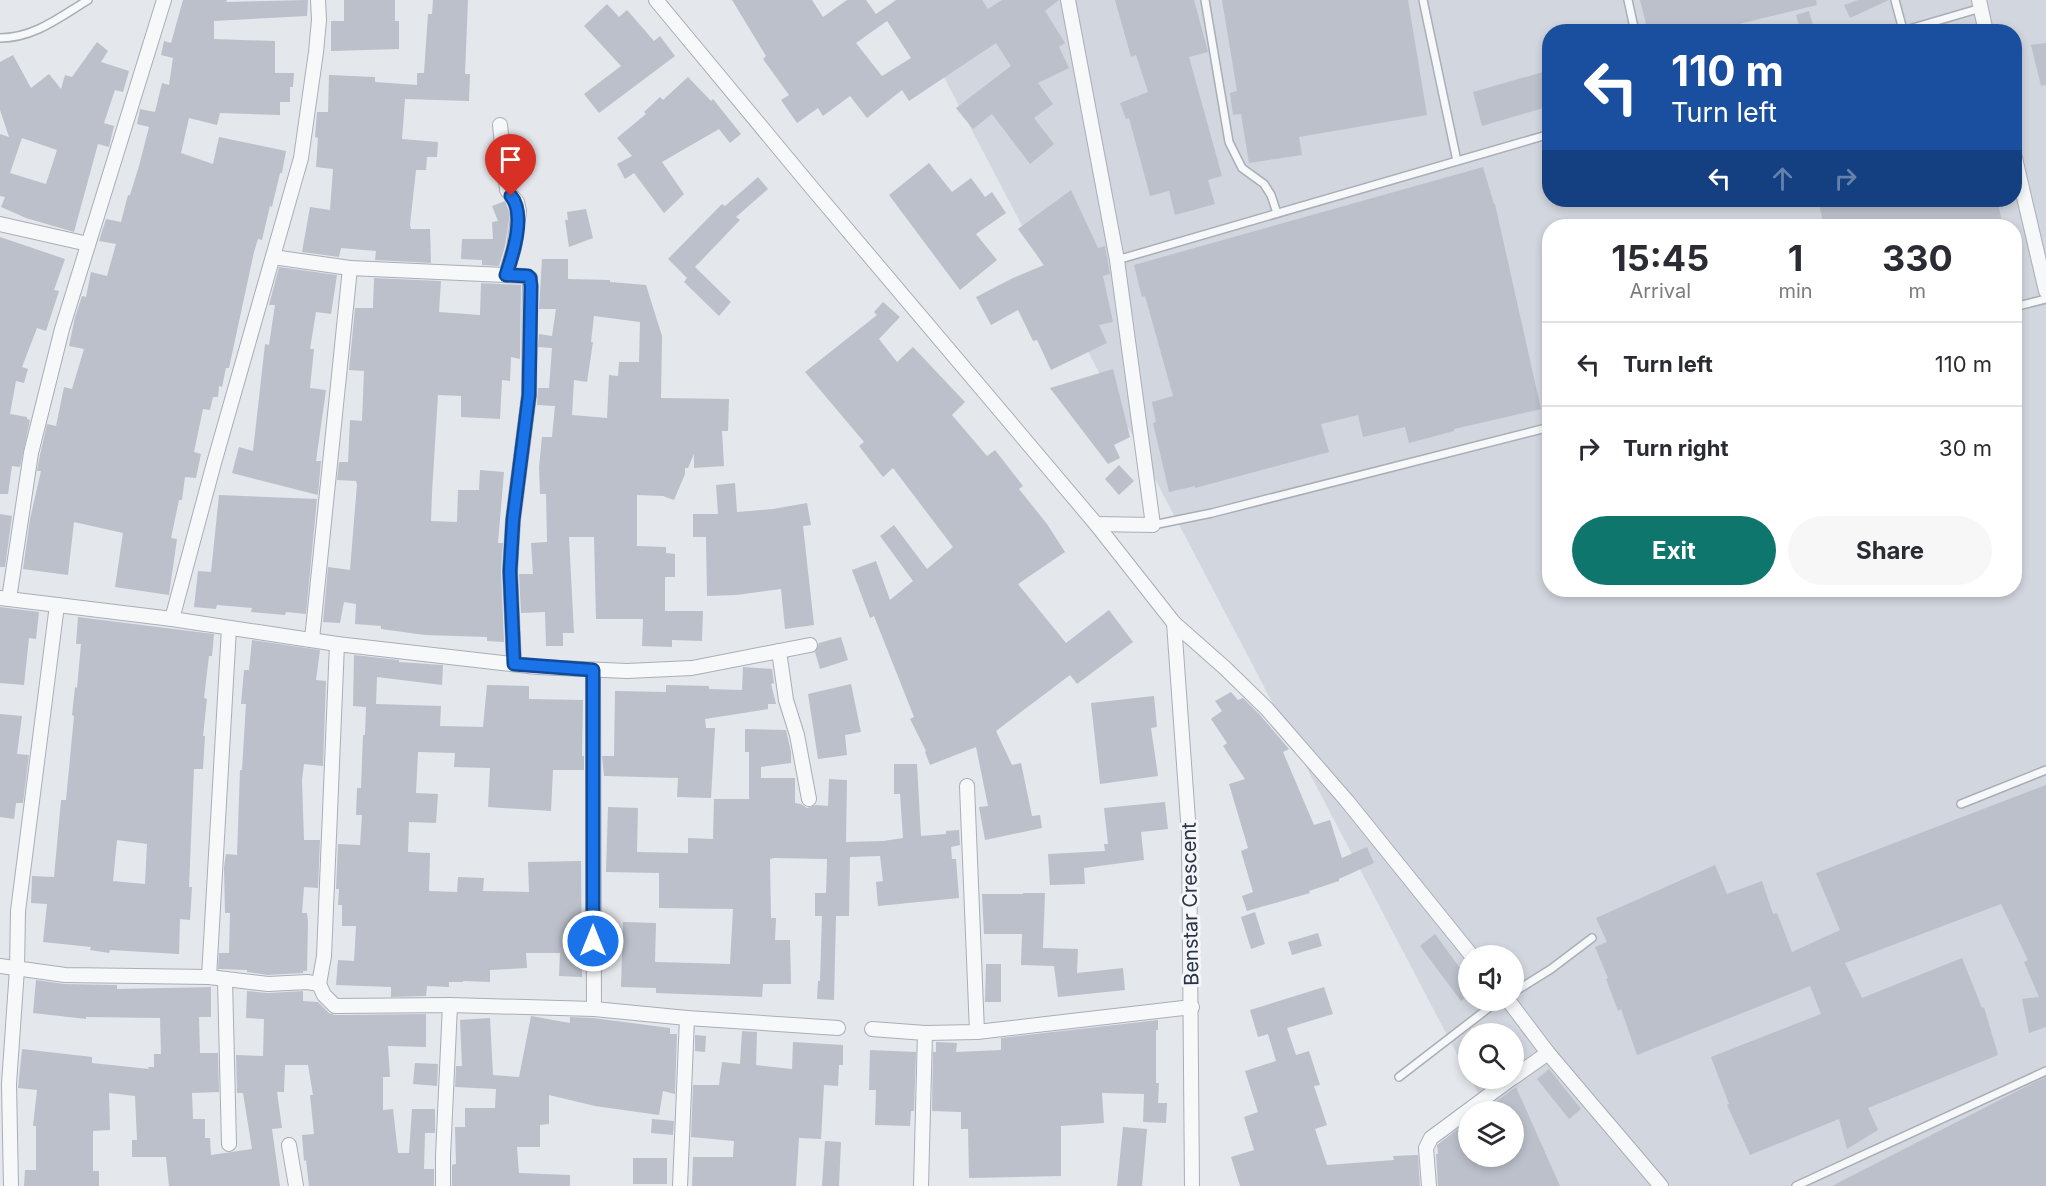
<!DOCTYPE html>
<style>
:root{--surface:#fff;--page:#f7f7f7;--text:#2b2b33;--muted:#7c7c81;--line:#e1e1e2;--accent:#0f766e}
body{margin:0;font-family:Inter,sans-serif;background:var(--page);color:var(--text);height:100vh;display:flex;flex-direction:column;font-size:22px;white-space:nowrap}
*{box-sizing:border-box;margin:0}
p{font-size:20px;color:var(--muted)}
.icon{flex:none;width:33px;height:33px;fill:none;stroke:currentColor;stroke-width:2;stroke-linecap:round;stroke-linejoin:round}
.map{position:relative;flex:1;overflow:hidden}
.drawer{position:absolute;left:1542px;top:219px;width:480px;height:378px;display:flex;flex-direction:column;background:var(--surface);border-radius:24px;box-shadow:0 3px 9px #0003}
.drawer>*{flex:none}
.top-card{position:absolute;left:1542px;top:24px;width:480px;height:183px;border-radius:24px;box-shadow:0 3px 9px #0003;background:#1a4fa0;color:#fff;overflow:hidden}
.controls{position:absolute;left:1458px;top:945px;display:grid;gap:12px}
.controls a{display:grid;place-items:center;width:66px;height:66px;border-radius:50%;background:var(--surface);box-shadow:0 3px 9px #0003;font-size:30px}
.pin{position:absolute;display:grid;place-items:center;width:51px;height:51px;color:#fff;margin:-62px -26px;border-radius:50% 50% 50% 0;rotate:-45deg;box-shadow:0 0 6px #0007}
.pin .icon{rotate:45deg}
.me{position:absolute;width:66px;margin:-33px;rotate:0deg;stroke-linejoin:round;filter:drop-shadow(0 0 4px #0008)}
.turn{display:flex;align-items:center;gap:21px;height:126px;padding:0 30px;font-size:27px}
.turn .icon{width:78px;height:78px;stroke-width:2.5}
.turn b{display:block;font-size:42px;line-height:51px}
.lanes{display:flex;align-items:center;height:57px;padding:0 30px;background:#0003;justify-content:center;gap:30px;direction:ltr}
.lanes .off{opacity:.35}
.eta{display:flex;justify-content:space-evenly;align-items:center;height:102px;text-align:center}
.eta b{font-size:36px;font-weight:700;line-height:42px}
.button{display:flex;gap:12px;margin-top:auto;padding:12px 30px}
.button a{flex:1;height:69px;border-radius:36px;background:var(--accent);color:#fff;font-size:24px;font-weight:700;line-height:69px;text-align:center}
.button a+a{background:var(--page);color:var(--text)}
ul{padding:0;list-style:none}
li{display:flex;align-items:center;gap:18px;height:84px;padding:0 30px;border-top:2px solid var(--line)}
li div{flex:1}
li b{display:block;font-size:22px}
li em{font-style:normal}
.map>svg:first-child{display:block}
.built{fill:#d2d6de;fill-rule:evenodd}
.building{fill:#bbc0ca;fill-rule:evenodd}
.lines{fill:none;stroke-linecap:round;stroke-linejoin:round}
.service-casing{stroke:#a9aeb7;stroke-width:10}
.minor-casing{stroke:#a9aeb7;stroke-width:16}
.service{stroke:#f7f8fa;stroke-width:7}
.minor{stroke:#f7f8fa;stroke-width:14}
.route-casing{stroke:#114b97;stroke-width:15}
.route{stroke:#1a73e8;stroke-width:10}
.labels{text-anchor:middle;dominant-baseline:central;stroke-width:6;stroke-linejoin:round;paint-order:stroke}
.street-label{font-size:20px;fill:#2b3445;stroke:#f4f6f9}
</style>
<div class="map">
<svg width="2046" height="1186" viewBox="0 0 2046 1186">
<rect width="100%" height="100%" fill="#e4e7ec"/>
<path class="built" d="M929,0H2046V1186H1527L1514,1156V1112L1488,1111L1471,1079L1514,1078V1034H1468V1075L934,58ZM1550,32H2014V200H1550ZM1550,226H2014V590H1550ZM1468,956H1514V1000H1468Z"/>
<g class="building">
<polygon points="183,0 227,0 226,2 308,0 307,16 214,21 214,39 275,41 275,73 294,73 293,87 290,87 290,102 280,102 280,115 220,113 217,125 189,118 181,153 213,164 219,137 286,151 282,173 280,173 272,207 270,206 262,240 258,239 254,252 229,368 226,368 222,387 219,386 218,397 213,397 210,410 203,409 194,452 201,454 196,478 185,477 182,500 179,500 171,538 177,539 169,595 115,587 123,533 74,522 68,575 23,569 30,519 41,471 37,471 40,455 47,424 56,426 64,387 72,389 84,349 69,346 75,317 82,296 86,297 91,272 107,276 116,244 99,241 106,219 121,222 128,195 130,195 139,166 149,127 137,124 140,109 155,112 162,83 169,85 173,58 161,55 164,41 171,43"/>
<polygon points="344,0 395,0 395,21 399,21 399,49 331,51 331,21 344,21"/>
<polygon points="433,0 468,0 465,74 470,74 469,101 405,99 402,139 438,142 437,157 427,157 426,170 416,170 410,225 411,229 430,229 431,263 375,260 376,251 341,248 339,257 302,252 310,207 330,210 333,169 316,167 318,138 315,137 317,112 328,112 329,75 375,77 375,82 417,85 417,73 424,73 428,14 432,14"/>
<path d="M732,0H812L823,17L847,0H866L876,14L896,0H982L988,9L1002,0H1059L1045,11L1065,43L1059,47L1069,68L1038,83L1053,104L1034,118L1054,144L1030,164L992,114L973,129L956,108L1011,66L996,43L909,101L902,90L867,118L850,96L823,116L818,108L797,123L781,100L789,95L763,59L766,56ZM887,21L911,58L882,76L856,43Z"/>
<polygon points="1115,0 1194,0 1208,52 1189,57 1222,176 1208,180 1215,204 1175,215 1169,191 1150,196 1129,118 1126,119 1120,103 1148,92 1136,55 1131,57"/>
<polygon points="1222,0 1408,0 1427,115 1299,137 1302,155 1249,163 1241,114 1233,115 1230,93 1237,91"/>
<polygon points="1640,0 1816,0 1817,5 1706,32 1648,32"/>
<polygon points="1858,0 1889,0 1850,18 1844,5"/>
<polygon points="607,4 619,17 627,10 654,41 660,36 675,56 599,113 584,94 621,66 584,26"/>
<polygon points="1809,11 1814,29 1801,32 1796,15"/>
<path d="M97,42L108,51L101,62L129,71L123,92L115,90L104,123L114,126L109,147L98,144L74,232L26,218L1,207L5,197L0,196V134L9,137L0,110V62L13,55L31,88L49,74L61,89L65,75L72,77ZM22,138L57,150L46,184L10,173Z"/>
<polygon points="2046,43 2046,85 2041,86 2031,45"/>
<polygon points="1550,70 1550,106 1482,126 1473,92"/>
<polygon points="688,77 711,101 713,99 741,134 730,143 719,129 662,162 684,194 664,213 634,173 625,179 617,164 632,156 617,138 646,114 644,112 660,97 663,100"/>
<polygon points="929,163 952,192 971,178 985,197 992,192 1006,213 976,234 997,260 960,290 889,195"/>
<polygon points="1483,167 1494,204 1495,204 1541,409 1454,429 1454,431 1409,443 1405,427 1363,437 1358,415 1321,424 1329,452 1195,488 1195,486 1169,492 1153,423 1156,422 1152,402 1173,396 1145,296 1142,297 1134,265"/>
<polygon points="758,177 768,189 736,217 740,220 695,267 731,302 719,316 684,282 687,278 668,259 722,204 725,206"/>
<polygon points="1071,190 1098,248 1105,246 1110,274 1103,276 1113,322 1099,325 1107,343 1051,370 1037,340 1033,341 1018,310 991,325 976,297 1013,278 1044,265 1018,229"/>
<polygon points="1818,200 1997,200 2003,226 1824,226"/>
<polygon points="505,201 510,214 505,246 499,266 482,265 482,260 461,259 462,239 493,239 492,222 498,221 492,206"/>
<polygon points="586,209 593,238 569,247 565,220 568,220 567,212"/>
<polygon points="0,237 65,259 54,290 59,291 46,331 37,328 22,367 28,369 24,383 16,381 10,414 27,417 27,419 30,420 20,467 12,466 8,494 0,494"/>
<path d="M542,259H568V279L610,280V282L646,285L662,336L661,398L729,399L728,431H722L724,466L694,468V454L688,468H685V474L674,500L663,496L637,495V546L666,547V553L675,554V577H665V611H703L702,641L672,640V647L642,646L643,619H596L594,537H569L574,633H563V646H546L545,612L521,613L519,574H533L531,543L547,542L546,494H540L539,467L542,437H552L555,406L537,405L538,388H549L552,348L538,347L539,334L552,336L556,309H539ZM594,316L640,322L639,362H619L618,376L609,375L607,418L572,415L574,380L587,382L593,342H591Z"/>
<polygon points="279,267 337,275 331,314 316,312 310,349 314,349 310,388 326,390 316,461 321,461 318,495 232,473 239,447 253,451 265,344 269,345 275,305 269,305"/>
<polygon points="374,278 441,281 439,312 480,315 481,283 521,285 520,359 511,357 510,381 502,380 500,419 461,417 461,396 438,395 432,492 431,521 457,522 458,490 479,490 480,470 504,472 498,543 503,543 501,571 504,642 487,641 487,637 425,635 381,629 381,626 355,624 356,604 344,602 340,623 323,622 328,567 350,570 357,484 356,481 337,480 339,462 348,462 350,420 362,421 364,371 349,370 355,308 373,308"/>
<polygon points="883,302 900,317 879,339 897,362 913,347 965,402 952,415 987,456 995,450 1023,486 1019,489 1047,524 1065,552 1018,584 1066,643 1109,610 1133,642 1077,684 1070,675 996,731 1012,765 1021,763 1032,816 1040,815 1042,828 985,840 979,807 988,806 976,747 930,765 925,752 926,751 910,719 914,717 874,616 870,618 852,570 876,561 890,600 913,581 880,536 894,525 927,569 953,547 893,468 883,477 859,446 864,442 805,372 877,315 874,312"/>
<polygon points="1113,369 1130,437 1114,445 1120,458 1108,464 1050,388"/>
<polygon points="1119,465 1134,481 1119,495 1105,479"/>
<polygon points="735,483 737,512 773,509 807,503 811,525 803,526 814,625 785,629 781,589 736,595 707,596 706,537 693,537 693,514 718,514 716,485"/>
<polygon points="219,495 317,499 306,614 286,612 285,615 251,612 252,608 217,605 216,609 194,607 198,571 211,572"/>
<polygon points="0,514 12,516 5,567 0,567"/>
<polygon points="0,607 39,612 36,639 29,638 24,685 0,683"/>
<path d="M78,617L214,634L212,656H209L204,698L207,699L203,736H205L203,769H194L189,887H192L190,920L180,919L179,954L110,950L109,953L90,950L91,947L43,942L47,904L31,903L32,876L54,877L61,800H66L74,716L72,715L75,687L77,688L81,644H76ZM117,840L147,844L145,884L113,881Z"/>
<polygon points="841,637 848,660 820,669 815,652 819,643"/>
<polygon points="252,640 320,650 316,680 326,681 323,766 304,764 302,780 304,840 320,840 318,888 304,887 302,913 307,913 308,922 307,971 303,971 303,973 268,975 247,972 247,970 218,969 219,953 229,953 230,913 225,913 224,867 226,854 237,855 240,770 242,770 246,704 241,704 244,670 249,670"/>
<polygon points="354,655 399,660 399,662 443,665 442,685 377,677 376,704 441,706 440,726 483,727 487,685 529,686 529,699 583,700 582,756 584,756 584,770 553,770 551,811 488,807 490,768 454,767 455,753 418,752 416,793 438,794 436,823 409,822 408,852 430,853 429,891 457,892 458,877 484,878 483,891 529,892 528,862 581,861 582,977 559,976 560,953 526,953 527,968 490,970 490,982 463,981 463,982 449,982 449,987 427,986 426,996 391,997 391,987 336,985 338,960 354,961 356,926 342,926 342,905 338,905 339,889 336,889 338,844 360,845 362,815 356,815 357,788 361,788 363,735 365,735 366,707 353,706"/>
<polygon points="743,667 772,669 774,683 771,684 776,704 768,704 768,709 705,719 706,728 715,728 711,798 677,797 678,778 604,776 602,756 614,756 615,691 666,692 666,685 709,686 709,689 742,690"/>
<polygon points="851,684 861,732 845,735 847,755 818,759 808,694"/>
<polygon points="1231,692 1238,700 1243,698 1260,715 1289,749 1283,752 1314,825 1330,820 1342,858 1367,847 1374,863 1339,879 1339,881 1309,891 1310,893 1247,911 1242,896 1253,892 1241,851 1248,848 1229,784 1245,779 1223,746 1227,743 1211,719 1222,711 1215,701"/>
<polygon points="1154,696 1157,727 1151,728 1158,776 1100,784 1091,703"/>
<polygon points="0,714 22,716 17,754 29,755 23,803 16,803 14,819 0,817"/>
<polygon points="745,729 786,730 791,752 791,763 761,767 761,778 795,778 795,803 801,804 807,808 816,805 828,806 829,779 847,780 846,842 883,841 903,838 900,794 894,794 894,764 917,764 921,836 946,834 946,831 959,830 960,845 951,847 952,859 956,859 959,898 878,906 876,882 883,881 880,856 850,857 849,916 836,916 834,1000 817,999 818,981 820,981 822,916 815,916 815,893 826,893 827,859 774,858 770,859 771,918 776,918 775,940 790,940 791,984 763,984 762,997 656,993 656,988 621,987 623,922 656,923 655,962 730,964 733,909 659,908 659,873 606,872 608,807 638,808 637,852 688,853 688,838 713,839 714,799 749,799 749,752 745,752"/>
<polygon points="2046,785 2046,1027 2029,1033 2022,999 2039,997 2024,962 2028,960 2001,904 1845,963 1862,998 1962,958 1982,1008 1984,1007 1998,1055 1868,1108 1878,1130 1847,1149 1839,1119 1750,1155 1727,1105 1729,1104 1711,1057 1821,1014 1810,986 1637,1055 1621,1009 1618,1011 1606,979 1608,978 1595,947 1607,942 1596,918 1715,865 1727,894 1762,881 1773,914 1777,913 1792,952 1840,930 1816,873"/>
<polygon points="1165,802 1168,829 1141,832 1144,860 1084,868 1085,884 1050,885 1048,854 1105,851 1104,844 1108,844 1104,808"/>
<polygon points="1023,893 1045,893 1043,948 1078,949 1077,973 1123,968 1125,990 1058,997 1054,966 1021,965 1022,934 984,934 982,894 1023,894"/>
<polygon points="1255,912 1265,944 1251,949 1241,917"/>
<polygon points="1318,933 1322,946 1292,955 1288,942"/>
<polygon points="1435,934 1468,979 1468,995 1461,1001 1420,946"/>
<polygon points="986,964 1001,964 1001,1002 985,1002"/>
<polygon points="36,980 65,984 117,985 117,989 211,987 211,1017 199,1017 200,1053 218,1053 219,1092 192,1093 193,1119 205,1119 205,1138 210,1138 211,1155 252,1149 243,1093 237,1093 236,1055 263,1056 264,1019 246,1018 247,991 268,993 303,991 303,1001 318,1002 329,1013 335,1015 426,1014 426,1047 388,1046 390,1077 383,1077 383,1110 393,1109 398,1153 409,1153 412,1109 435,1109 435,1133 425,1133 424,1169 434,1169 434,1186 309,1186 306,1160 304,1161 302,1135 314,1134 310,1095 313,1095 308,1065 285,1065 284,1092 277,1092 282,1128 272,1129 280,1186 169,1186 166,1157 132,1157 132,1140 137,1140 135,1096 109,1093 110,1130 93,1131 93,1171 99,1171 99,1186 24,1186 25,1170 36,1170 36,1126 33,1126 37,1090 18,1088 22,1049 92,1057 92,1063 149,1069 148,1067 154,1067 154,1054 161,1054 160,1018 86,1017 86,1019 33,1013"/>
<polygon points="1324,987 1333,1014 1287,1028 1296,1055 1309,1051 1320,1085 1314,1086 1327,1125 1315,1129 1327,1165 1394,1160 1393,1156 1418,1155 1420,1186 1240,1186 1231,1157 1254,1150 1244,1117 1258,1112 1245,1071 1276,1061 1268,1034 1258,1037 1250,1010"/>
<polygon points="531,1016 570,1023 570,1017 593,1018 670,1028 670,1034 677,1034 675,1094 663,1091 659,1115 595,1106 549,1095 549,1124 540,1125 540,1147 517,1147 519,1173 570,1175 570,1186 452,1186 452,1165 456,1164 455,1127 465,1127 465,1108 495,1108 496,1089 455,1087 456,1066 462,1066 460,1020 490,1018 493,1075 519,1077"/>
<polygon points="1158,1020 1158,1030 1156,1030 1156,1083 1159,1083 1158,1103 1167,1103 1166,1123 1143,1122 1144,1094 1102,1093 1104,1123 1061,1126 1061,1176 969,1178 968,1129 961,1129 961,1112 932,1111 933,1052 936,1052 936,1042 957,1043 956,1052 1001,1050 1001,1038"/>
<polygon points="742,1031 757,1032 756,1065 792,1069 793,1042 843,1045 843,1065 839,1065 838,1086 824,1085 821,1139 799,1138 796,1186 692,1186 693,1157 733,1157 734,1141 691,1137 693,1085 719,1085 722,1062 740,1064"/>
<polygon points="695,1035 706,1036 705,1052 695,1051"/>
<polygon points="870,1050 916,1052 914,1111 911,1111 910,1126 875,1125 876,1090 869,1090"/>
<polygon points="415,1063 438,1064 437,1086 413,1084"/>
<polygon points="1549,1069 1581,1109 1569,1119 1537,1079"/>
<polygon points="2046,1077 2046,1186 1832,1186 2025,1087"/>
<polygon points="1516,1087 1560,1186 1438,1186 1436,1154 1438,1154 1437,1145 1468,1121 1468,1156 1514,1156 1514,1112 1482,1112"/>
<polygon points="652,1119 674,1121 673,1135 651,1133"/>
<polygon points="1123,1127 1147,1129 1142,1186 1117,1186"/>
<polygon points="825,1141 841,1142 839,1186 822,1186"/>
<rect x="633" y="1158" width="34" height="26"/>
</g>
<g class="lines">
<g class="service-casing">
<g id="service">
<polyline points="1205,0 1229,142 1242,168 1264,184 1271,195 1277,213"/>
<polyline points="1423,0 1457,161"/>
<polyline points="1628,0 1635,32"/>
<polyline points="1895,0 1903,30"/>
<polyline points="1899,32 1981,8"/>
<path d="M0,38C34,38 60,17 88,0"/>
<polyline points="1117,260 1550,134"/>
<polyline points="2014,307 2046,299"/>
<polyline points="1153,525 1212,513 1550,427"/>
<polyline points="1961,804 2046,770"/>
<polyline points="1514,992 1551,969 1592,938"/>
<polyline points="1399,1077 1499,1000"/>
<polyline points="1796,1186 2046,1071"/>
</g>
</g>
<g class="minor-casing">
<g id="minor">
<polyline points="656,0 812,188 1096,524 1174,623 1225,668 1267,709 1347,801 1472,956"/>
<polyline points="1068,0 1117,260 1153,525 1096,524"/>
<polyline points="1979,0 1986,32"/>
<polyline points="500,125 507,190 517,202 519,211 514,248 506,275"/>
<polyline points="2014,154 2046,291"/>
<polyline points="0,224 88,244"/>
<polyline points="273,257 350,268 524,276 530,278 529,395 513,520 510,571 514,664"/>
<polyline points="0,598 172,619 337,644 537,667 627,671 692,668 810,645"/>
<polyline points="9,599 31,453 62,329 164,0"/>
<polyline points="172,619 214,463 301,158 316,52 319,20 318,0"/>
<polyline points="1174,623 1189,834 1192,1186"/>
<polyline points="312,639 350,268"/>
<polyline points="779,651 786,700 797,735 809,799"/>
<polyline points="593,670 594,1009"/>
<polyline points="967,786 977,1032"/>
<polyline points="0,966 65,975 209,977 268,984 307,982 319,984 324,995 335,1006 450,1005 594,1009 687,1018 838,1028"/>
<polyline points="209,977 229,628"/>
<polyline points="225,980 229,1144"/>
<polyline points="319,984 324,956 337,644"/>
<polyline points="1508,1000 1548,1053 1661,1186"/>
<polyline points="872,1029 925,1033 977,1032 1192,1007"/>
<polyline points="1514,1077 1548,1053"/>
<polyline points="289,1145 296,1186"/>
<polyline points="11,1186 9,1084 17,969 18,911 57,605"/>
<polyline points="443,1186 443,1156 450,1005"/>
<polyline points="680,1186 687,1018"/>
<polyline points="921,1186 925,1033"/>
<polyline points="1429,1186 1426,1148 1431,1138 1512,1078"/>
</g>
</g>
<use href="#service" class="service"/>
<use href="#minor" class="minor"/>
</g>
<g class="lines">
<g class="route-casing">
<path id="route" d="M511,196C526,214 513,254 506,275L528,276L530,278L531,286L529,395L513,520L510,571L514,664L593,670V941"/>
</g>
<use href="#route" class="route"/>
</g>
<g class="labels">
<g class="street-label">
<text transform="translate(1190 904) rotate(-91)">Benstar Crescent</text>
</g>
</g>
</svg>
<div class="controls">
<a><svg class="icon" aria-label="sound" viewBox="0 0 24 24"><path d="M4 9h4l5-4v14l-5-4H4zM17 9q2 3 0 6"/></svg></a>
<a><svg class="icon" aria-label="search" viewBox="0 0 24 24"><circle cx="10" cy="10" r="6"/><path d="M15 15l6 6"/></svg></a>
<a><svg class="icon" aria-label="layers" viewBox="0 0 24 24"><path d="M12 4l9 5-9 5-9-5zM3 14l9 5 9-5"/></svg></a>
</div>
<div class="pin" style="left:511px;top:196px;background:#d93025"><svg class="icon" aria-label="arrive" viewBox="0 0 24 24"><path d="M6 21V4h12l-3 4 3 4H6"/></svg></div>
<svg class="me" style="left:593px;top:941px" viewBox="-20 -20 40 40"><circle r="17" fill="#1a73e8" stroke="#fff" stroke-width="3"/><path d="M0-11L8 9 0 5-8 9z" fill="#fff"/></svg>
<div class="top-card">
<div class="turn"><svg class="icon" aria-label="left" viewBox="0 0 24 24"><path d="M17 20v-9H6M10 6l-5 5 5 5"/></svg><div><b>110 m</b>Turn left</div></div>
<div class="lanes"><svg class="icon" aria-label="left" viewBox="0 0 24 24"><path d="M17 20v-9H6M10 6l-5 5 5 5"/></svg><svg class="icon off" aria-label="ahead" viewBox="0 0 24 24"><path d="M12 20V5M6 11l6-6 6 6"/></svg><svg class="icon off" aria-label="right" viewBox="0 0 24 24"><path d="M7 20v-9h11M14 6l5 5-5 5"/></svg></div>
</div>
<section class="drawer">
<div class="eta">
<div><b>15:45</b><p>Arrival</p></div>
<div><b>1</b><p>min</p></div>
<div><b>330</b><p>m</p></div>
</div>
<ul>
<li><svg class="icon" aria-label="left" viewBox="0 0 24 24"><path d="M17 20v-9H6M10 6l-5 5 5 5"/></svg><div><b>Turn left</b></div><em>110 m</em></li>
<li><svg class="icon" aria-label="right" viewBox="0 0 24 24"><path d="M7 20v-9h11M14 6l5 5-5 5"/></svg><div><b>Turn right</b></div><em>30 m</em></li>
</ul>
<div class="button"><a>Exit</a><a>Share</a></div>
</section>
</div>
